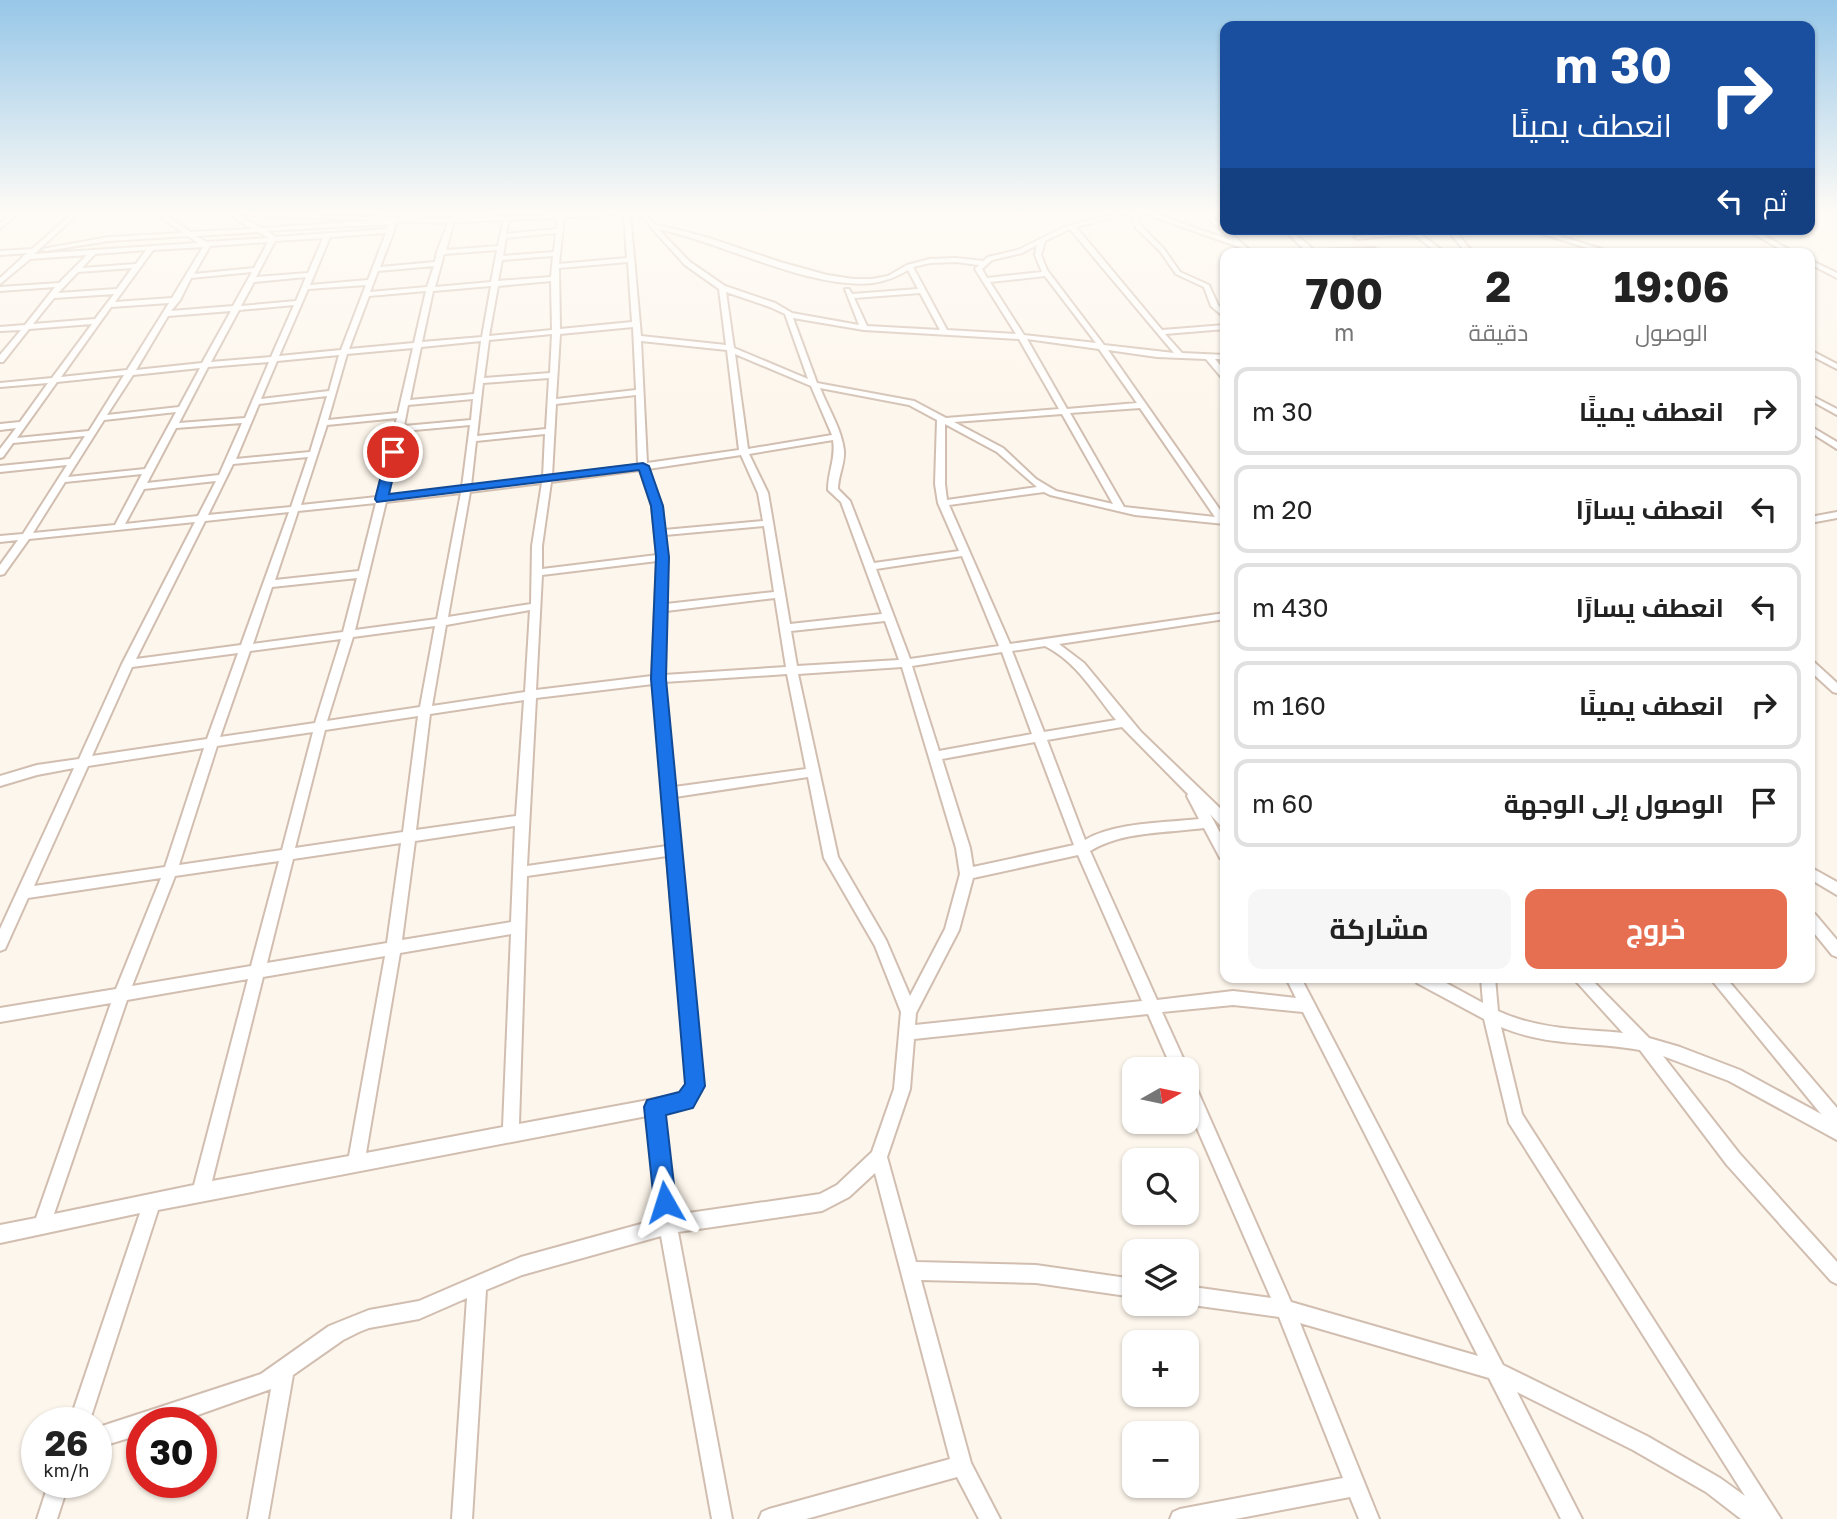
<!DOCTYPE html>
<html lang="ar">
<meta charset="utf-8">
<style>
:root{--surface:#fff;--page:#f6f6f6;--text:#222;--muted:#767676;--line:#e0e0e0;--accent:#e76f51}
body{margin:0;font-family:"Golos Text",Cairo,sans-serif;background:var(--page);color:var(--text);direction:rtl;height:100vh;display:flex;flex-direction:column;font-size:26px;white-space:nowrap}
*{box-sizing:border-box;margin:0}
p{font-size:23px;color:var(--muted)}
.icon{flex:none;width:38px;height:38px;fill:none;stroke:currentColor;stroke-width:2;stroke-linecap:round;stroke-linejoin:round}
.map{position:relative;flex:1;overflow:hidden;direction:ltr}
.sheet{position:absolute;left:1220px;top:248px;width:595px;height:735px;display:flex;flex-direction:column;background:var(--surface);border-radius:14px;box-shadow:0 2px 5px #0004;direction:rtl}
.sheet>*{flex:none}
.banner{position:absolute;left:1220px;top:21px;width:595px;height:214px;border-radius:14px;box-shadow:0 2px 5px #0004;direction:rtl;background:#1a4fa0;color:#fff;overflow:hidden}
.needle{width:46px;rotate:81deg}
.controls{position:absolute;left:1122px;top:1057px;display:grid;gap:14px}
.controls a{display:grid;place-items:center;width:77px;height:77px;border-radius:14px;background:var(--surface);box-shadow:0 2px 5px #0004;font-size:35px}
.speed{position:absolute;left:21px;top:1407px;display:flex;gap:14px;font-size:35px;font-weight:700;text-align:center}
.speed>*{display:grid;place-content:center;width:91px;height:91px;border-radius:50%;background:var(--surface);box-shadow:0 2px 5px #0004;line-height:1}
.speed small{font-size:18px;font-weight:400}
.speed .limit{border:10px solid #d22;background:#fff;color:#111}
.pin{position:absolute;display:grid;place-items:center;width:60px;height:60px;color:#fff;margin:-30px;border:4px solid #fff;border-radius:50%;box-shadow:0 2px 7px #0007}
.me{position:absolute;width:77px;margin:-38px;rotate:354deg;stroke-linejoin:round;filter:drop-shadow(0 0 5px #0008)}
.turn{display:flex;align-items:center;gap:24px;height:147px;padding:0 28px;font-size:32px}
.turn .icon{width:91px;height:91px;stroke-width:2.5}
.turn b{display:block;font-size:49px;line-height:60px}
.then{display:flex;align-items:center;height:66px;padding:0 28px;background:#0003;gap:14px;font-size:26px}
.eta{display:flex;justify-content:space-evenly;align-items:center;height:119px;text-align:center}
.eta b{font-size:42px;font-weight:700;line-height:49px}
.action{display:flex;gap:14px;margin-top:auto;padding:14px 28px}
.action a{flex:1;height:80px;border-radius:14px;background:var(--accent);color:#fff;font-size:28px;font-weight:700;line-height:80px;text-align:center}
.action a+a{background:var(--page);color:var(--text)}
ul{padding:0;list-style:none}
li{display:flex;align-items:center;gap:21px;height:88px;margin:0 14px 10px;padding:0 14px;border:4px solid var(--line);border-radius:14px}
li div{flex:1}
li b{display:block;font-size:26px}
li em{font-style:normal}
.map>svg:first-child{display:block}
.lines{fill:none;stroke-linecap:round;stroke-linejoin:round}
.minor-casing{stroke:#d1beb0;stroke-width:4}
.tertiary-casing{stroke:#d1beb0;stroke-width:4}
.minor{fill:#fff;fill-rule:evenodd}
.tertiary{fill:#fff;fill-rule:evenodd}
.route{fill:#1a73e8;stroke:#114b97;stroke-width:2}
</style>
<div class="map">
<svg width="1837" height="1519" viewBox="0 0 1837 1519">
<rect width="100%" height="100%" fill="#fdf6ec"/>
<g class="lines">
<g class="minor-casing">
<g id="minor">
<polygon points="12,213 18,213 0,229 0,224"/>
<path d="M73,213H79L34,254L198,243L188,236L109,241L45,251L42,249L109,237L183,233L155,213H162L191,232L252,229L226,213H233L261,228L396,219L394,231L380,267L435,262L437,252L449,220L454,221L446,250L498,246L504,217L509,218L506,234L556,229L558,216L561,214L564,216L559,264L627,258L624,213H630L641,336L726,345L719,289L685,265L638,213H644L654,224L706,237L780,262L827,275L853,279H872L888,276L907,265L930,259L956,258L983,261L988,257L1018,250L1064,227L1118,213H1127L1076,227L1162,330L1225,325V329L1165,334L1182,353L1225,355V359H1215L1225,371V378H1222L1206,359L1157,357L1108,350L1225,517V524L1135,515L1050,495L1044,492L949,505L1010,644L1225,613V619L1059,644L1084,663L1141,732L1225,813V826L1220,825L1210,814L1225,842V859L1220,858L1204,828C1167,833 1122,831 1090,851L1157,1000L1233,991L1296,998L1286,978H1301L1503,1365L1647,1436L1720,1478L1745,1496L1509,1123L1484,1019L1417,983L1415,978H1437L1483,1003L1481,978H1495L1498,1011C1539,1030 1580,1029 1623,1033L1573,978H1590L1649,1038L1680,1047L1740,1070L1821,1114L1710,978H1726L1837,1108V1140L1729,1081L1663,1056L1739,1153L1837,1262V1284L1831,1281L1727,1165L1640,1050C1592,1041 1548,1047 1501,1027L1522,1114L1781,1519H1741L1706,1492L1633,1450L1517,1392L1582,1519H1561L1489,1378L1300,1323L1379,1519H1359L1350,1497L1235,1519H1170L1173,1512L1180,1509L1343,1478L1279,1317L1185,1304L1186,1286L1271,1298L1186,1103V1076L1192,1078L1291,1302L1478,1356L1303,1012L1233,1005L1162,1012L1188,1069L1186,1072V1069H1172L1148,1014L914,1039L910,1089L887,1157L916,1262L1036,1265L1134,1279V1297L1036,1283L921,1280L971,1463L1000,1519H979L957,1477L806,1519H759L762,1512L769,1509L950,1459L875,1173L849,1197L822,1211L678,1232L732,1519H712L661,1236L522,1275L486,1290L472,1519H452L467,1298L419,1319L369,1328L359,1332L343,1340L293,1375L268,1519H248L271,1389L175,1423H142V1434L96,1448V1428L261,1374L329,1326L369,1310L419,1301L521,1257L659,1219L647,1116L158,1210L89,1423H69L140,1213L0,1243V1225L36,1218L111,1003L0,1022V1008L116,989L161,878L28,898L5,949L0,951V929L74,768L37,775L0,786V776L37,765L79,759L122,664L195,522L29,539L4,574L0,575V565L18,540L0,542V536L23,534L67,465L0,472V466L70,459L85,436L13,443L3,457L0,458V449L16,428L0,430V424L20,422L48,383L0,387V383L52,378L92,324L29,329L3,362H0V355L21,330L0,331V327L25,325L55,287L0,291V287L59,283L87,255L30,259L0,284V278L22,258L23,256L28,253L0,255V251L32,249ZM389,224L387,229L275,237L267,231ZM658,229C722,242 810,290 873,283C886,281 896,277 908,270L918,289L852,294L849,289H845L859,325L792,313L775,303L725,286L690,262ZM1070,229L1174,353L1104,345L1047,270L1041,255L1045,241ZM258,232L269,238L206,242L196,236ZM386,233L368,280L310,285L330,237ZM556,233L554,252L503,256L506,238ZM323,238L308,273L256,277L275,241ZM268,242L254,268L194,274L210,246ZM1037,245L1035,255L1042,272L987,278L982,269L992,260L1022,253ZM203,247L172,298L115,302L153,250ZM146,250L136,264L82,268L95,254ZM497,250L491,282L435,287L444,254ZM553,256L551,277L498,281L502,260ZM628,262L632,322L560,329L559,268ZM956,262L979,265L975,269L1016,334L947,330L913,267L930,263ZM434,266L427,287L370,292L378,271ZM132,268L117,289L58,293L78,272ZM252,272L233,306L171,311L180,300L191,278ZM1045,276L1096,343L1024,335L990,282ZM306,277L296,301L241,306L254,282ZM551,281L552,330L489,336L498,286ZM366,285L341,350L279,356L308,289ZM491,286L482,337L422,342L433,291ZM426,291L414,343L349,349L369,296ZM726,292L770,307L785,314L808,379L734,348ZM920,293L940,330L867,326L854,298ZM114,294L95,319L33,324L54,298ZM169,303L127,370L61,377L111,307ZM294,305L271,357L211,362L239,310ZM231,311L202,363L136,370L168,316ZM793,318L864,330L1019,339L1059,409L946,418L914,401L817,383ZM633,327L636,390L556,399L560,334ZM552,334L550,373L484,378L489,340ZM1027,339L1099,349L1137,403L1067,409ZM481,341L474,394L410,400L421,347ZM641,341L727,350L739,450L647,463ZM413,348L398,413L328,420L347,354ZM735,354L811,386L832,435L748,449ZM339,355L329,391L261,399L277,361ZM269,362L245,418L179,423L208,367ZM200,368L179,407L107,415L133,375ZM124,375L89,431L17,438L57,382ZM549,378L546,429L477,436L483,383ZM820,388L909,405L937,420L935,484L938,503L959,551L874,563L850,501L838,489C838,476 845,463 844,451C842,430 828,408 820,388ZM636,395L638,465L552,476L556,404ZM327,396L310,452L236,459L259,404ZM473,399L471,420L404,426L408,405ZM1140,408L1215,517L1124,507L1070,413ZM176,412L145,469L68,477L104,420ZM1062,414L1113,504L1056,491L1036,479L1003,448L954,422ZM397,418L377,497L301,505L327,425ZM242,423L219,475L147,483L176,428ZM945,424L997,452L1037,487L947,500L945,484ZM470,425L462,487L387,496L403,431ZM545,434L543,477L471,486L476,441ZM833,440C836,459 828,471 828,490L841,502L882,614L790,624L768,493L749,454ZM741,455L758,493L763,521L664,530L662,506L648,469ZM308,457L291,507L208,515L233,464ZM640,470L652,506L657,555L542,569V546L551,482ZM142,474L115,525L33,533L65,482ZM216,481L198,516L125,524L144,489ZM542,483L532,546L531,604L448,617L470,492ZM461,493L437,619L355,630L386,502ZM376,503L359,571L275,580L298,511ZM289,512L241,645L136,659L205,521ZM764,526L774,592L666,604L667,557L665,535ZM962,556L999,646L910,659L876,569ZM657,561L652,676L536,690L542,575ZM357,578L343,632L253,644L272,587ZM775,598L786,667L664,675L666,611ZM530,610L525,692L432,706L446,625ZM885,621L899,660L797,666L791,631ZM435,626L420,707L327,721L353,637ZM341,639L315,723L220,737L250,651ZM1045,646C1077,662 1094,693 1116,720L1044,732L1012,651ZM1002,652L1032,734L939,751L912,666ZM238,653L207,739L92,756L132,667ZM902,667L956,848L960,874L945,929L910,996L886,940L838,857L798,674ZM787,674L806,769L674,787L664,682ZM653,684L667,846L527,866L536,698ZM524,700L516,816L416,830L430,714ZM418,716L403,832L295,848L325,730ZM1122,727L1188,794L1187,796L1199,819C1164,823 1116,822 1085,840L1047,740ZM313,732L282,850L179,865L217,746ZM1035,742L1074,845L973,867L970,848L942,759ZM204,748L165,867L34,886L88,766ZM808,777L824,858L875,946L901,1012L894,1089L872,1152L837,1185L820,1194L675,1215L663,1113L692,1106L703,1086L675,797ZM515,826L511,922L402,940L415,841ZM401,843L387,943L267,963L293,859ZM1078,855L1142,1001L915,1025L916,1013L959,930L973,878ZM667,856L687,1085L681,1094L519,1124L527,876ZM279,861L251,966L132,986L175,876ZM511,934L503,1127L366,1153L400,953ZM385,956L349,1156L212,1181L263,977ZM248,979L194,1185L54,1214L127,1000Z"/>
<polygon points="1130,213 1136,213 1141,226 1164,249 1180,272 1209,285 1218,305 1225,312 1225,318 1211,306 1204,287 1176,274 1160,251 1136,228"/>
<polygon points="1143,213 1151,213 1231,240 1202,213 1208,213 1254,254 1247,254 1239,247"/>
<polygon points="1283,229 1290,229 1314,250 1374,248 1377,250 1374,252 1270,254 1306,251"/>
<polygon points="1414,229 1447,254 1439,254 1413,234 1357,239 1354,237"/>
<polygon points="1447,229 1454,229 1474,254 1467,254"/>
<polygon points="1527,229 1538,229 1617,254 1606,254"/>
<polygon points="1745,229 1753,229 1797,254 1789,254"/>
<polygon points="1810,260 1837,273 1837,278 1810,264"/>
<polygon points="1810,350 1837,364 1837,369 1810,355"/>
<polygon points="1810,395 1837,409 1837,415 1810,400"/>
<polygon points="1810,426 1837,442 1837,449 1810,432"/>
<polygon points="1837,512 1837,518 1810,523 1810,517"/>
<polygon points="1810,661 1814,662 1837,683 1837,693 1833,692 1810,671"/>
<polygon points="1810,867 1837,882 1837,895 1810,879"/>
<polygon points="1810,912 1815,914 1837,940 1837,957 1832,955 1810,928"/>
<polygon points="49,1482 69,1482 57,1519 37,1519"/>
</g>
</g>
<g class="tertiary-casing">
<polygon id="tertiary" points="237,213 441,219 618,213 614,215 441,223 241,215"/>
</g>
<use href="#minor" class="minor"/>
<use href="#tertiary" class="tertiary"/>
</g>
<linearGradient id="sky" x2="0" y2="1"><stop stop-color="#97c7e8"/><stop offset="0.5" stop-color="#fefbf6"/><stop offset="1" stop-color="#fefbf6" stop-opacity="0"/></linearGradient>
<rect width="1837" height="425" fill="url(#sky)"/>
<polygon class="route" points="393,449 399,452 389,494 643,463 649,466 663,506 669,557 666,679 705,1086 693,1108 666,1115 676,1202 673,1209 665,1213 657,1209 654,1202 644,1107 647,1100 679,1092 685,1084 651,679 656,557 651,506 639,470 377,502 375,499 387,452"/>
</svg>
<div class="controls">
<a><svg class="needle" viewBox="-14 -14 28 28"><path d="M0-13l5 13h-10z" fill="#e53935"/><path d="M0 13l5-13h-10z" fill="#767676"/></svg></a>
<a><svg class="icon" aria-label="search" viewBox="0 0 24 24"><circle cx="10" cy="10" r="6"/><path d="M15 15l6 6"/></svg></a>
<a><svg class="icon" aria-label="layers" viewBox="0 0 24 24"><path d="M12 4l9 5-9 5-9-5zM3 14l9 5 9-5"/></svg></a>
<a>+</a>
<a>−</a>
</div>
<div class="speed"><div>26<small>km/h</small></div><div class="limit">30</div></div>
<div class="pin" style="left:393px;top:452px;background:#d93025"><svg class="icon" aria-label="arrive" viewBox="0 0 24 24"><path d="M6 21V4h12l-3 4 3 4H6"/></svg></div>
<svg class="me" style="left:665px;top:1202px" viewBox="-20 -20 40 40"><path d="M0-17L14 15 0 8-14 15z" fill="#1a73e8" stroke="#fff" stroke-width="4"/></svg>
<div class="banner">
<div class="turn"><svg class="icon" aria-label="right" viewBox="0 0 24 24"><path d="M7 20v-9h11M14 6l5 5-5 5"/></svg><div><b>30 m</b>انعطف يمينًا</div></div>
<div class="then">ثم<svg class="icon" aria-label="left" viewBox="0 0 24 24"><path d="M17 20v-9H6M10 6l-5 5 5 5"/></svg></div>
</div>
<section class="sheet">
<div class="eta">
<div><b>19:06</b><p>الوصول</p></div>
<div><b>2</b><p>دقيقة</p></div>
<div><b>700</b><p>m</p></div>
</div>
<ul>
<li><svg class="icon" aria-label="right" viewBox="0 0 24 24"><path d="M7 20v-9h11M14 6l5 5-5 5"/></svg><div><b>انعطف يمينًا</b></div><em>30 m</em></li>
<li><svg class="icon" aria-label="left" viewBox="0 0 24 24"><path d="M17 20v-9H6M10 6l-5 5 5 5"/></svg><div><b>انعطف يسارًا</b></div><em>20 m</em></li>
<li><svg class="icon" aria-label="left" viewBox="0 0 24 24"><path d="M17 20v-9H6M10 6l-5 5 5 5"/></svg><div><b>انعطف يسارًا</b></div><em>430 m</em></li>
<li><svg class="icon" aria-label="right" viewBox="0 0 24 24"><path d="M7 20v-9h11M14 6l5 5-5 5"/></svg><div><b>انعطف يمينًا</b></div><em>160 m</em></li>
<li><svg class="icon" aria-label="arrive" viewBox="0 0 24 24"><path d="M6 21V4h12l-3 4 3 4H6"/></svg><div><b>الوصول إلى الوجهة</b></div><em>60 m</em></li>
</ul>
<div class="action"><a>خروج</a><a>مشاركة</a></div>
</section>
</div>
